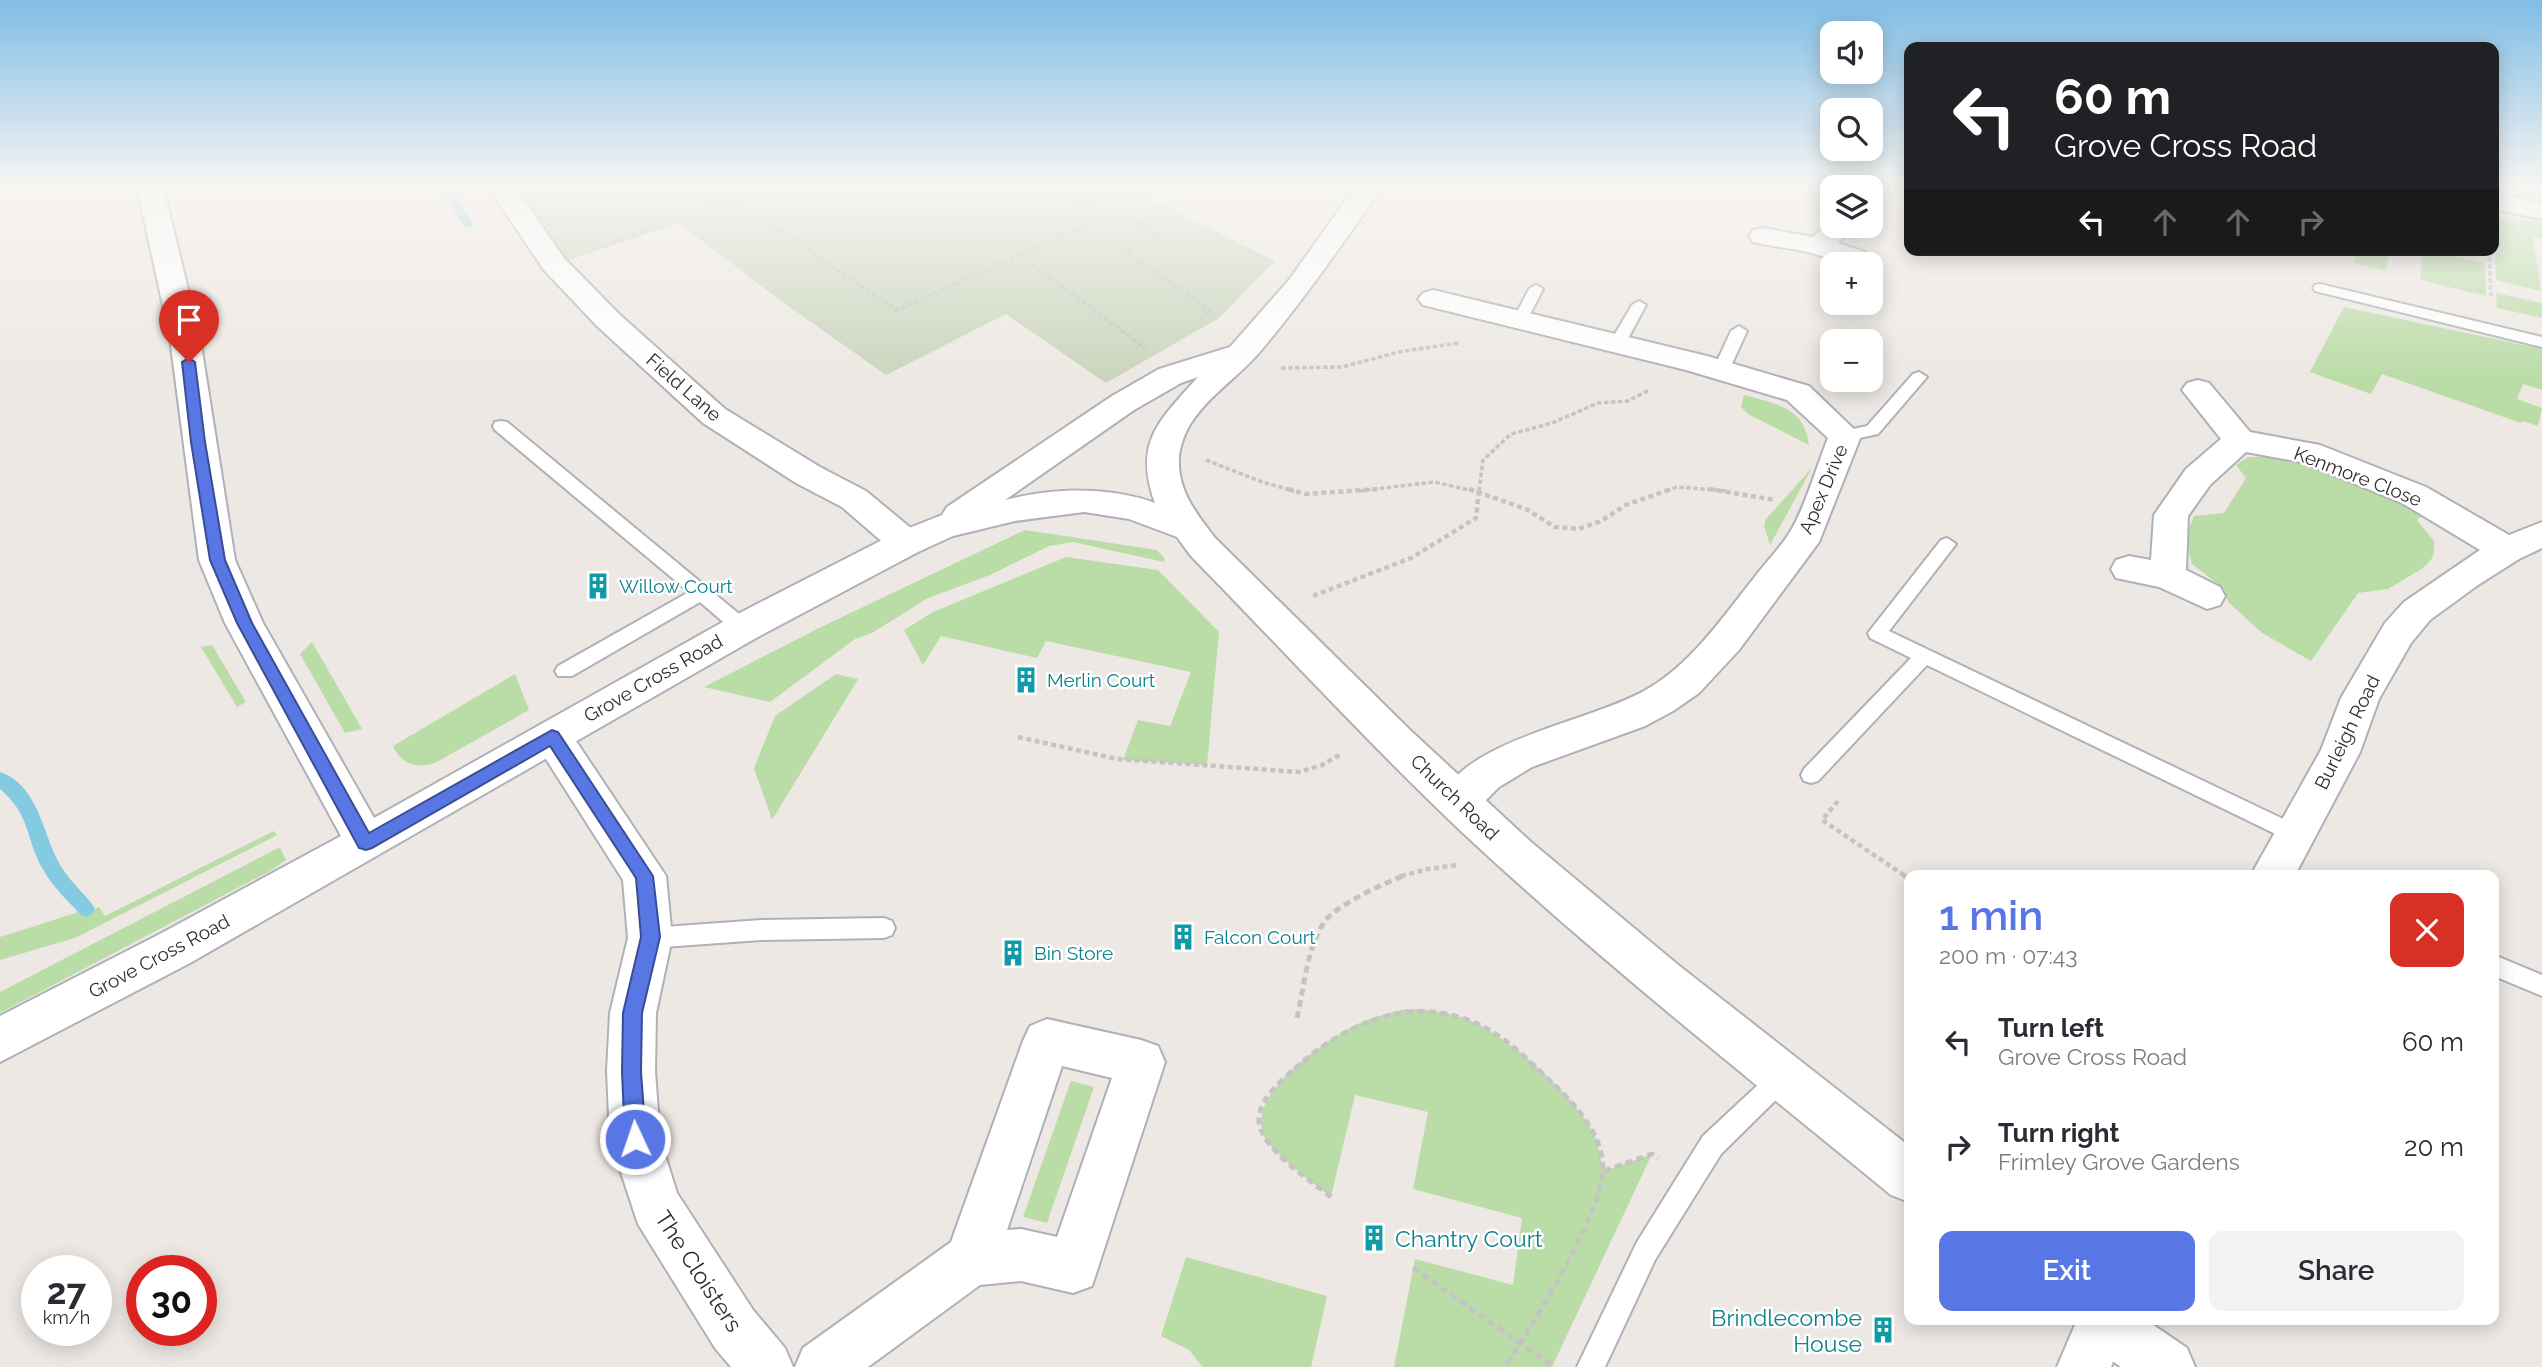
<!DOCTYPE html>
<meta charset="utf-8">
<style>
:root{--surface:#fff;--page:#f2f2f3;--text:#2b2b33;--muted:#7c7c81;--accent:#5977e4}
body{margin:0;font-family:Raleway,sans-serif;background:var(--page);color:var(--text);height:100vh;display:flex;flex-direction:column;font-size:26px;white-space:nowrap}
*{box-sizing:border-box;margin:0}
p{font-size:23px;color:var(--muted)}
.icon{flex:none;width:38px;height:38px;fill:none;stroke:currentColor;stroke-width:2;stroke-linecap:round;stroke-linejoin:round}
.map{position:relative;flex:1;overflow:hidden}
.details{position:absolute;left:1904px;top:870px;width:595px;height:455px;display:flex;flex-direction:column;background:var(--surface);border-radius:14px;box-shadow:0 4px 18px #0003}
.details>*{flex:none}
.banner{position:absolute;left:1904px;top:42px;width:595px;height:214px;border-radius:14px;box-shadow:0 4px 18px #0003;background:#202124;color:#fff;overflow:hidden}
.fabs{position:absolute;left:1820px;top:21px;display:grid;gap:14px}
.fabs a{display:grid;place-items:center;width:63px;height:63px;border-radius:14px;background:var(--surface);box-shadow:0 4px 18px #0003;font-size:35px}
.speed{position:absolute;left:21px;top:1255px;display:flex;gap:14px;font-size:35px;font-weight:700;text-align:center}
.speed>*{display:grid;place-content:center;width:91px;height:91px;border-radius:50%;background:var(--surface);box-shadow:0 4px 18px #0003;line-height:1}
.speed small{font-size:18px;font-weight:400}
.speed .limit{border:10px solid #d22;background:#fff;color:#111}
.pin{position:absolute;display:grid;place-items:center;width:60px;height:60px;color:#fff;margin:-72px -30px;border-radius:50% 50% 50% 0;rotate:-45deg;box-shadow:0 0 7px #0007}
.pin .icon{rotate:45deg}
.me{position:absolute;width:77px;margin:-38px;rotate:357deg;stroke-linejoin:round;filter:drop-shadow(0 0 5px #0008)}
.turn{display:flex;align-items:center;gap:24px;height:147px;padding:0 35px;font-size:32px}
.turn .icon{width:91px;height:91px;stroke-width:2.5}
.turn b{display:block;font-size:49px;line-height:60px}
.lanes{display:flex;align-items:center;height:66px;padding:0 35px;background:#0003;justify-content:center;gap:35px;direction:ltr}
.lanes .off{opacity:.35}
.round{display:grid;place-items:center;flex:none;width:74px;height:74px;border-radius:14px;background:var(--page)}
.head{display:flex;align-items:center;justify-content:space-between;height:119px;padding:0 35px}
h1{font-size:42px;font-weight:600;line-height:52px;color:var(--accent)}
.cta{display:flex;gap:14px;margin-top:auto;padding:14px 35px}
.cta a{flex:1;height:80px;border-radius:14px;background:var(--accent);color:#fff;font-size:28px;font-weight:600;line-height:80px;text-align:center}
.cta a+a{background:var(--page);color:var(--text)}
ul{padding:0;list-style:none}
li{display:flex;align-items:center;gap:21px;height:105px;padding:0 35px}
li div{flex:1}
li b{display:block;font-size:26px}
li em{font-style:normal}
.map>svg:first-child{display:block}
.green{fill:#badca7}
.cemetery{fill:#c9d5bc}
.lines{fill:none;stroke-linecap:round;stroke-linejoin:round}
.stream{fill:#84cbe1;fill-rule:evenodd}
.lane-casing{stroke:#afb1b8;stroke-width:4}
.street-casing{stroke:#afb1b8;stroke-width:4}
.secondary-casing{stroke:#afb1b8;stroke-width:4}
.path-far2{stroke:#c4c4c4;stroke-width:3.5;stroke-dasharray:4.5 2.5;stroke-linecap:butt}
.path-far1{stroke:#c4c4c4;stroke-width:4.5;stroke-dasharray:5 3.5;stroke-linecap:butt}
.path{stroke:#c4c4c4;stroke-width:5;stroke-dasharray:7 4.5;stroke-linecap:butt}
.lane{fill:#fff;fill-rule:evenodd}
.street{fill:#fff;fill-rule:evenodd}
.secondary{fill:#fff;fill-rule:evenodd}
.route{fill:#5977e4;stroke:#3a4d94;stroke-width:2}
.labels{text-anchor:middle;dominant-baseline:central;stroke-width:5;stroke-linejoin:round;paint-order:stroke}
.street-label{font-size:19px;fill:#2e2e2e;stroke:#fff}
.culture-label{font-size:19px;fill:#0d838f;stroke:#fff;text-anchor:start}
.near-culture-label{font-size:23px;fill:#0d838f;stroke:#fff;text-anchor:start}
.near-street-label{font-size:23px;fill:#2e2e2e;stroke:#fff}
</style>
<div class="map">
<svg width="2542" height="1367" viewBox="0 0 2542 1367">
<rect width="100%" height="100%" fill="#ede8e3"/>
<g class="green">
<path d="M2494,218C2510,221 2526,218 2542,222V238L2533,237L2541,291L2496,280Z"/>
<polygon points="2356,250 2389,250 2386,271 2354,263"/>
<polygon points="2423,250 2485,263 2486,296 2420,280"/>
<polygon points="2496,293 2542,303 2542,318 2497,308"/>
<polygon points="2344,307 2542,349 2542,390 2523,384 2517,399 2542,408 2538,426 2523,421 2521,423 2382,374 2371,394 2310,372"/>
<path d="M1744,395C1776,404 1805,407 1809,445L1748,414L1741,407Z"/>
<path d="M2248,457C2258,457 2270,456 2281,457C2325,464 2384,493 2424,514L2417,520L2434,541V553L2431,560L2423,568L2388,589L2358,593L2311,661L2262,633L2228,602L2224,589L2192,564L2185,537L2194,516L2224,513L2246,478L2236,465Z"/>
<polygon points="1812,468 1770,545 1764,525 1766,519"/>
<polygon points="1025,530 1157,550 1165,559 1164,562 1073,542 1049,546 990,575 928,598 872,633 855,639 770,702 704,687 819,628"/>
<polygon points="1066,557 1158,570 1219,632 1207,765 1123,760 1138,720 1170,726 1191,672 1046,641 1037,658 941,636 923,665 904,630 933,612"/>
<polygon points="312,642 362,729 345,733 300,654"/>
<polygon points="212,645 246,702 237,707 201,647"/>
<path d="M515,674L529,710L435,763C416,769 401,764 393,746Z"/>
<polygon points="836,674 858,679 772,820 754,768 775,716"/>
<polygon points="274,831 277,835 75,938 0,960 0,937 79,912 84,915 99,907 105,916"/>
<polygon points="280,847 286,860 270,871 0,1013 0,992"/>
<path d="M1406,1009C1426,1009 1445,1012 1464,1018C1503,1031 1577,1097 1594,1134C1599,1145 1600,1159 1604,1171L1652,1154L1552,1367H1394L1415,1259L1513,1285L1522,1218L1413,1189L1428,1112L1355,1095L1331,1197C1314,1183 1272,1154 1264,1136C1245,1095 1320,1045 1350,1028C1367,1018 1387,1014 1406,1009Z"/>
<polygon points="1071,1081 1094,1087 1047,1223 1023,1217"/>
<polygon points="1186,1257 1327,1296 1311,1367 1203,1367 1189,1350 1161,1336"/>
</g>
<polygon class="cemetery" points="509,187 1126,187 1275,261 1219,318 1106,383 1006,314 886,375 773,295 679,223 561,263"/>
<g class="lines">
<g class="stream">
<polygon points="440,187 451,187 474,225 472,227 464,227"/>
<path d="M0,772C38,785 42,831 58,861C65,876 81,890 92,904L95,909L92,914L86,917L80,914C68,901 53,887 44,871C25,840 32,816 0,789Z"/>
</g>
<g class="lane-casing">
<g id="lane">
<polygon points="2320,284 2542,337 2542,347 2315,291 2313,288 2315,285"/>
<polygon points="1536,285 1543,289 1527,320 1525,323 1515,323 1513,320 1529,289"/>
<polygon points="1639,301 1646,305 1625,344 1617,349 1612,347 1609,344 1632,305"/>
<polygon points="1739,326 1747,331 1729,370 1721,375 1716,373 1713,370 1731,331"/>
<polygon points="1919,372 1927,377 1878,434 1845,441 1839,440 1837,436 1839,432 1867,426 1913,374"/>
<polygon points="501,421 507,422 750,623 752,628 750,633 736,633 700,602 572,676 558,676 555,671 558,666 689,592 495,430 493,426 495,422"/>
<polygon points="1947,538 1956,544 1953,548 1889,631 2304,829 2308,835 2304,841 2297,844 2290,841 1927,665 1818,781 1811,783 1804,781 1801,775 1804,769 1911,658 1870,638 1868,633 1941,540"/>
<polygon points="884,918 892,921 895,928 892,935 884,938 761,940 650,948 642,945 639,938 642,931 650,928 761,920"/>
<polygon points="2494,955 2542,975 2542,996 2494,976"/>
<polygon points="1783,1066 1791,1069 1795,1077 1791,1085 1721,1154 1655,1260 1605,1367 1577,1367 1637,1242 1703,1136 1775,1069"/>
</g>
</g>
<g class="street-casing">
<g id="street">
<polygon points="488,187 515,187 564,258 619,314 725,409 820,467 866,491 918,534 924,543 918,552 906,555 894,552 842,507 796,483 703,423 597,326 544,270"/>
<polygon points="1871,187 1898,187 1880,205 1871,207"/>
<polygon points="2494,193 2542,203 2542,219 2494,209"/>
<path d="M1832,220V226H1854L1838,243L1865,252L1869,258L1865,264C1846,265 1833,259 1815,254C1795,248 1774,247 1753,242L1749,236L1753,230L1763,228L1813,237Z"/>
<path d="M1433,290L1707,356L1809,386L1861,436L1819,542L1739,650L1699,693L1673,711L1645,726L1532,767L1499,787L1473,813L1458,818L1443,813L1437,801C1469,738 1584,724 1644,691C1690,666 1722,618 1754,578C1766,562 1780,548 1790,532C1805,508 1817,465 1828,438L1787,400L1686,370L1423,305L1418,299L1423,293Z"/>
<polygon points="2198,380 2209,383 2250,432 2320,445 2426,487 2509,535 2542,522 2542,548 2519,559 2478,585 2430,620 2411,643 2379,699 2360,752 2295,875 2251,875 2321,750 2341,698 2385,623 2404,602 2480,550 2402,503 2301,462 2246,452 2210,485 2188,516 2186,570 2220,587 2225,596 2220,605 2207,609 2159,587 2116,578 2111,569 2116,560 2129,556 2151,560 2154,515 2186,469 2221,439 2182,390 2187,383"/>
<polygon points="552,721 566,726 666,876 672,938 656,1013 655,1071 660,1139 677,1193 753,1310 785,1348 793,1367 731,1367 715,1348 638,1224 610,1139 607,1071 610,1013 628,938 623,880 532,737 538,726"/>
<path d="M1047,1019L1141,1040L1158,1046L1165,1062L1092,1286L1073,1293L1021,1281L980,1285L868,1367H795L803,1348L951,1242L1023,1041L1030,1026ZM1062,1066L1112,1078L1057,1237L1021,1229L1007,1230Z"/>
<polygon points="2077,1320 2129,1320 2111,1367 2057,1367"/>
</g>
</g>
<g class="secondary-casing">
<g id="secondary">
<path d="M137,187H163L200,338L235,560L263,623L374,818L730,618L894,534L942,515L947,507L1112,396L1159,369L1230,347L1289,280L1355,187H1382C1342,245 1303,301 1258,354C1236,379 1205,398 1188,428C1184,435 1179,450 1179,458C1177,491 1197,514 1215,538L1411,731L1531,842L1677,964L1909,1146V1202L1891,1195C1746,1076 1599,960 1462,832C1368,743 1281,648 1191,556L1177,537L1129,519L1084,512L1015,521L953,536L918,552L756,638L190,963L0,1062V1016L158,935L341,836L225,623L199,560L170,338ZM1198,377C1159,421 1133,442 1155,503C1108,486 1053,488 1005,500L1134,410L1181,383Z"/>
<polygon points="2073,1320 2146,1320 2187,1348 2195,1367 2121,1367 2081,1339"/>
</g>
</g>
<g class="path-far2">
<polyline points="717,187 730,202 794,237 816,256 897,310 1107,216 1053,187"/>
<polyline points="1107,216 1139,222 1160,236 1126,252 1211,311 1200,317"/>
<polyline points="1142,223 1176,206"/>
<polyline points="592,250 730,202"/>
<polyline points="2489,250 2491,297"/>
<polyline points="1020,255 1145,348"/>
<polyline points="1281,368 1342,367 1399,352 1458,343"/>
<polyline points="1206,460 1262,482 1294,491"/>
<polyline points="1359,491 1434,482 1474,491"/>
<polyline points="1479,491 1483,460 1511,434 1552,423 1598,403 1628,401 1649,390"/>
<polyline points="1666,491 1677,487 1728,491"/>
</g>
<g class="path-far1">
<polyline points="1288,489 1306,494 1379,489"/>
<polyline points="1469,489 1526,509 1555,527 1579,529 1601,521 1626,505 1671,489"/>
<polyline points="1709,489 1775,500"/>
<polyline points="1313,596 1411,558 1476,518 1479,489"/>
<polyline points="1018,737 1117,759 1299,772 1322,765 1341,754"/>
<polyline points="1838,801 1822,820 1905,876"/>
<polyline points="1401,876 1428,869 1457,865"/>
</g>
<g class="path">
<polyline points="1903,875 1909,879"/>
<path d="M1297,1018C1304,988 1307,945 1326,920C1337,905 1388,881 1406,875"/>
<polyline points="1604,1171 1652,1154 1658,1158"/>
<path d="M1331,1197C1311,1181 1262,1149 1259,1122C1257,1100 1282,1080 1297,1067C1351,1019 1421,991 1489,1030C1512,1043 1531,1063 1550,1081C1574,1103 1603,1134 1603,1169C1603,1213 1531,1327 1505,1367"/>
<polyline points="1413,1268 1553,1366"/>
</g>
<use href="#lane" class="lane"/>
<use href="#street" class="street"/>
<use href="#secondary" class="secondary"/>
</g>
<linearGradient id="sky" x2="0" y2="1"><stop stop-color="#80bde5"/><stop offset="0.49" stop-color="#f7f5f2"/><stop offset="1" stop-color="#f7f5f2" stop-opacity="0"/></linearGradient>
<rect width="2542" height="379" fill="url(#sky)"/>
<polygon class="route" points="189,358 195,362 205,442 225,560 252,623 369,833 552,730 558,732 653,876 660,937 642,1013 641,1072 646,1139 643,1146 635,1149 628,1146 625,1139 622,1072 623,1013 641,937 636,878 550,746 372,848 366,850 359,848 237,623 210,560 191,442 182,362"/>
<defs>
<g id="building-bare" transform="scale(2.1)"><path d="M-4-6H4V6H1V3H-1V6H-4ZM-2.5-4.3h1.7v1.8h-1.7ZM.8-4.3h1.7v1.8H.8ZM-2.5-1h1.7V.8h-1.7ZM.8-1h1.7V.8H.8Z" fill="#0f9aa8" stroke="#fff" stroke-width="2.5" paint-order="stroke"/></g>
</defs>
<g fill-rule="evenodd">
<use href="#building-bare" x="598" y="586"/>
<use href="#building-bare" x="1026" y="680"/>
<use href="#building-bare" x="1183" y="937"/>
<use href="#building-bare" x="1013" y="953"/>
<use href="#building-bare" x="1374" y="1238"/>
<use href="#building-bare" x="1883" y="1330"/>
</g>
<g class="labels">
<g class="street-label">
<text transform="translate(684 387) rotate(41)">Field Lane</text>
<text transform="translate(2358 476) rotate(21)">Kenmore Close</text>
<text transform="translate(1823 489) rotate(-67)">Apex Drive</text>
<text transform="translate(653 678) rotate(-30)">Grove Cross Road</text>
<text transform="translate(2347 732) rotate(-64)">Burleigh Road</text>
<text transform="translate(1455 797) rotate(44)">Church Road</text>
<text transform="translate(159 956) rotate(-28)">Grove Cross Road</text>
</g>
<g class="culture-label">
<text x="619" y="586">Willow Court</text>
<text x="1047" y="680">Merlin Court</text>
<text x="1204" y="937">Falcon Court</text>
<text x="1034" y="953">Bin Store</text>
</g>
<g class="near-culture-label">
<text x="1395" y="1238">Chantry Court</text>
<text x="1862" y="1317" text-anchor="end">Brindlecombe<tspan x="1862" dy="26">House</tspan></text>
</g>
<g class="near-street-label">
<text transform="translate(699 1271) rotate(57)">The Cloisters</text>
</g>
</g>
</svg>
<div class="fabs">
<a><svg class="icon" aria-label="sound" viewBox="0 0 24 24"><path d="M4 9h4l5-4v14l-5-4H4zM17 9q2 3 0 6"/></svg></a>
<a><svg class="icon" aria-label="search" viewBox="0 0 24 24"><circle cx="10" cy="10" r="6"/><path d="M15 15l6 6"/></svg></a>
<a><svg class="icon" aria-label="layers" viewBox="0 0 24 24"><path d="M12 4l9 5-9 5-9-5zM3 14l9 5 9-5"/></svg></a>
<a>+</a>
<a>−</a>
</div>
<div class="speed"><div>27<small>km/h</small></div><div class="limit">30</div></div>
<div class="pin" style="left:189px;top:362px;background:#d93025"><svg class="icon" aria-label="arrive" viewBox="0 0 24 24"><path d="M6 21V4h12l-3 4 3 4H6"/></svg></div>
<svg class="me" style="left:635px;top:1139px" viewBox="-20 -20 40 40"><circle r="17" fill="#5977e4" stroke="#fff" stroke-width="3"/><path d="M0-11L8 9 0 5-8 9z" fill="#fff"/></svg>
<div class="banner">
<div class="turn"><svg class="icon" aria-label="left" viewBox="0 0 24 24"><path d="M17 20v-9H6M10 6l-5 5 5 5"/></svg><div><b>60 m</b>Grove Cross Road</div></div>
<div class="lanes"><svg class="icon" aria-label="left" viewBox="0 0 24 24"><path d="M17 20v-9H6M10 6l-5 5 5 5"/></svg><svg class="icon off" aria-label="ahead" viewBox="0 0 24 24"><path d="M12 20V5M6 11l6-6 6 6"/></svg><svg class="icon off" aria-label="ahead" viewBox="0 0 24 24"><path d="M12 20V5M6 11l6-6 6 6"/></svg><svg class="icon off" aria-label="right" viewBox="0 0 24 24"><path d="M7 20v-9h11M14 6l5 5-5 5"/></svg></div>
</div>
<section class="details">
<div class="head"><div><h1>1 min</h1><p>200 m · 07:43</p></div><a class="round" style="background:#d93025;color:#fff"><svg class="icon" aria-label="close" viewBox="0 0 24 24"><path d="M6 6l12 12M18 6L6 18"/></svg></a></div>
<ul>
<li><svg class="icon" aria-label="left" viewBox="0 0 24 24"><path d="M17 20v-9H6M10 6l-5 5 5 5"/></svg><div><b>Turn left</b><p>Grove Cross Road</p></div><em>60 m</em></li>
<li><svg class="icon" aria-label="right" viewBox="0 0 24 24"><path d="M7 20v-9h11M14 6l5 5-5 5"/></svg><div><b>Turn right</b><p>Frimley Grove Gardens</p></div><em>20 m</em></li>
</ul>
<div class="cta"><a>Exit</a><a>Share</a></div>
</section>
</div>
